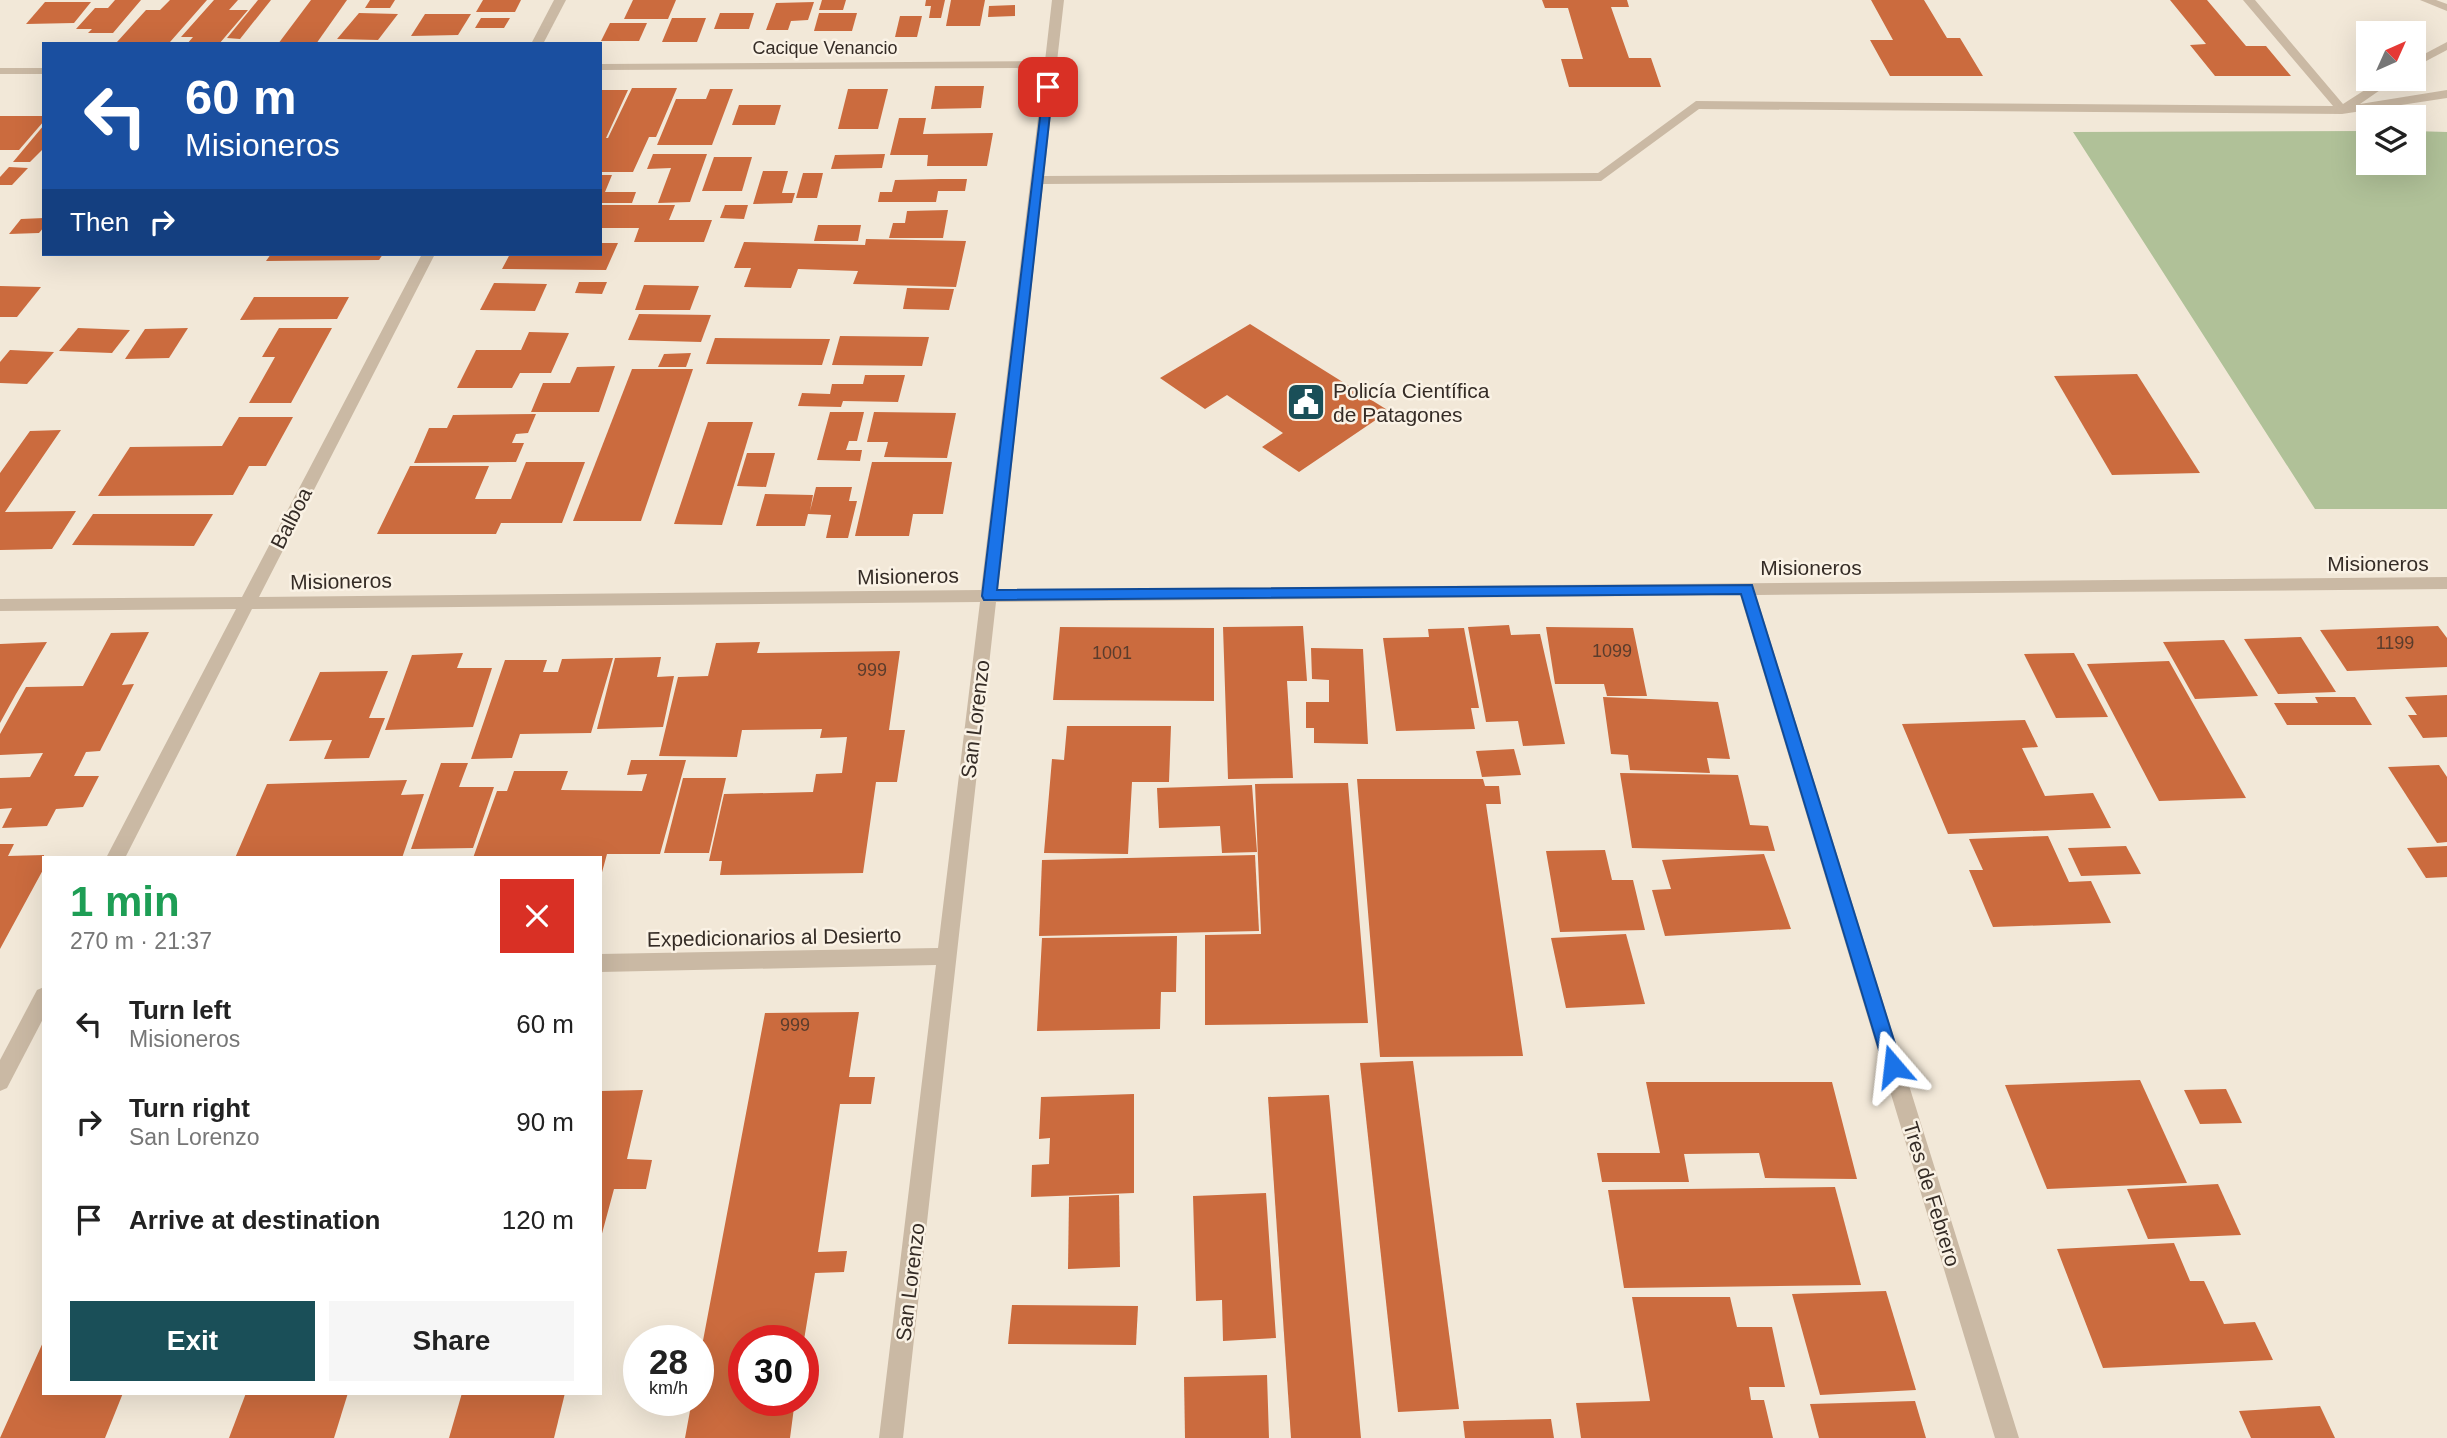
<!DOCTYPE html>
<meta charset="utf-8">
<style>
:root{--surface:#fff;--page:#f6f6f6;--text:#222;--muted:#767676;--accent:#1a4f58}
body{margin:0;font-family:Helvetica,sans-serif;background:var(--page);color:var(--text);height:100vh;display:flex;flex-direction:column;font-size:26px;white-space:nowrap}
*{box-sizing:border-box;margin:0}
p{font-size:23px;color:var(--muted)}
.icon{flex:none;width:38px;height:38px;fill:none;stroke:currentColor;stroke-width:2;stroke-linecap:round;stroke-linejoin:round}
.map{position:relative;flex:1;overflow:hidden}
.panel{position:absolute;left:42px;top:856px;width:560px;height:539px;display:flex;flex-direction:column;background:var(--surface);border-radius:0px;box-shadow:0 7px 28px #0002}
.panel>*{flex:none}
.guide{position:absolute;left:42px;top:42px;width:560px;height:214px;border-radius:0px;box-shadow:0 7px 28px #0002;background:#1a4fa0;color:#fff;overflow:hidden}
.needle{width:46px;rotate:45deg}
.fabs{position:absolute;left:2356px;top:21px;display:grid;gap:14px}
.fabs a{display:grid;place-items:center;width:70px;height:70px;border-radius:0px;background:var(--surface);box-shadow:0 7px 28px #0002;font-size:35px}
.speed{position:absolute;left:623px;top:1325px;display:flex;gap:14px;font-size:35px;font-weight:700;text-align:center}
.speed>*{display:grid;place-content:center;width:91px;height:91px;border-radius:50%;background:var(--surface);box-shadow:0 7px 28px #0002;line-height:1}
.speed small{font-size:18px;font-weight:400}
.speed .limit{border:10px solid #d22;background:#fff;color:#111}
.pin{position:absolute;display:grid;place-items:center;width:60px;height:60px;color:#fff;margin:-30px;border-radius:14px;box-shadow:0 4px 10px #0006}
.me{position:absolute;width:77px;margin:-38px;rotate:343deg;stroke-linejoin:round;filter:drop-shadow(0 0 5px #0008)}
.turn{display:flex;align-items:center;gap:24px;height:147px;padding:0 28px;font-size:32px}
.turn .icon{width:91px;height:91px;stroke-width:2.5}
.turn b{display:block;font-size:49px;line-height:60px}
.then{display:flex;align-items:center;height:66px;padding:0 28px;background:#0003;gap:14px;font-size:26px}
.round{display:grid;place-items:center;flex:none;width:74px;height:74px;border-radius:0px;background:var(--page)}
.head{display:flex;align-items:center;justify-content:space-between;height:119px;padding:0 28px}
h1{font-size:42px;font-weight:600;line-height:52px;color:#1e9e55}
.cta{display:flex;gap:14px;margin-top:auto;padding:14px 28px}
.cta a{flex:1;height:80px;border-radius:0px;background:var(--accent);color:#fff;font-size:28px;font-weight:600;line-height:80px;text-align:center}
.cta a+a{background:var(--page);color:var(--text)}
ul{padding:0;list-style:none}
li{display:flex;align-items:center;gap:21px;height:98px;padding:0 28px}
li div{flex:1}
li b{display:block;font-size:26px}
li em{font-style:normal}
.map>svg:first-child{display:block}
.green{fill:#b0c198}
.building{fill:#cb6b3e}
.lines{fill:none;stroke-linecap:round;stroke-linejoin:round}
.minor{fill:#cab9a4;fill-rule:evenodd}
.route{fill:#1a73e8;stroke:#114b97;stroke-width:2}
.labels{text-anchor:middle;dominant-baseline:central;stroke-width:5;stroke-linejoin:round;paint-order:stroke}
.far-street-label{font-size:18px;fill:#352c26;stroke:#faf2e5}
.number-label{font-size:18px;fill:#5a3c2c}
.poi-label{font-size:21px;fill:#352c26;stroke:#faf2e5;text-anchor:start}
.street-label{font-size:21px;fill:#352c26;stroke:#faf2e5}
</style>
<div class="map">
<svg width="2447" height="1438" viewBox="0 0 2447 1438">
<rect width="100%" height="100%" fill="#f2e8d8"/>
<polygon class="green" points="2368,131 2368,163 2413,163 2413,131 2447,132 2447,509 2315,509 2073,132"/>
<g class="building">
<polygon points="115,0 141,0 113,33 88,33 92,29 76,29 95,8 108,8"/>
<polygon points="170,0 207,0 170,42 117,42 146,10 160,10"/>
<polygon points="214,0 238,0 229,10 248,10 219,44 187,44 193,37 181,37"/>
<polygon points="258,0 271,0 240,39 227,38"/>
<polygon points="311,0 347,0 316,44 278,44"/>
<polygon points="370,0 395,0 390,8 365,8"/>
<polygon points="483,0 521,0 515,12 476,12"/>
<polygon points="633,0 676,0 668,19 624,19"/>
<polygon points="822,0 846,0 843,10 819,10"/>
<polygon points="926,0 945,0 941,18 929,18 931,6 925,6"/>
<polygon points="951,0 985,0 980,26 946,26"/>
<polygon points="1542,0 1627,0 1629,7 1611,7 1629,58 1651,58 1661,87 1569,87 1561,59 1583,59 1568,8 1545,8"/>
<polygon points="1871,0 1924,0 1947,38 1960,38 1983,76 1890,76 1870,40 1893,40"/>
<polygon points="2170,0 2207,0 2246,46 2266,46 2291,76 2215,76 2190,45 2206,44"/>
<polygon points="45,2 91,2 74,23 26,24"/>
<polygon points="814,2 808,20 791,21 788,30 766,30 776,3"/>
<polygon points="1015,5 1015,16 988,17 989,6"/>
<polygon points="359,13 398,14 378,40 337,39"/>
<polygon points="720,13 754,13 749,29 714,29"/>
<polygon points="819,13 857,13 852,31 814,31"/>
<polygon points="425,14 471,14 458,35 411,36"/>
<polygon points="900,16 922,16 917,37 895,37"/>
<polygon points="481,18 510,18 504,28 475,28"/>
<polygon points="672,18 706,18 697,42 662,42"/>
<polygon points="610,23 647,23 639,41 601,41"/>
<polygon points="935,86 984,86 981,108 931,109"/>
<polygon points="632,88 677,88 656,137 649,137 633,172 600,172 600,90 628,90 606,138 608,138"/>
<polygon points="710,89 733,89 712,145 657,145 676,99 706,99"/>
<polygon points="848,89 888,89 878,129 838,129"/>
<polygon points="739,105 781,105 775,125 732,125"/>
<polygon points="0,116 44,116 44,121 19,150 0,150"/>
<polygon points="899,118 926,118 923,134 993,133 987,166 927,166 928,155 890,155"/>
<polygon points="44,125 44,148 30,162 13,162"/>
<polygon points="653,154 707,154 690,202 658,203 671,168 647,169"/>
<polygon points="885,154 882,168 831,169 835,155"/>
<polygon points="714,157 752,157 742,191 702,191"/>
<polygon points="9,167 28,168 12,185 0,185 0,177"/>
<polygon points="763,171 788,171 782,193 795,193 792,203 753,204"/>
<polygon points="803,173 823,173 817,198 796,198"/>
<polygon points="600,175 612,175 605,192 636,192 632,203 600,203"/>
<polygon points="941,179 967,179 965,191 938,191 936,202 878,202 880,192 892,192 895,180"/>
<polygon points="600,205 675,205 669,220 712,220 704,242 634,242 639,228 600,228"/>
<polygon points="725,205 748,205 744,219 720,218"/>
<polygon points="948,210 943,238 889,238 893,223 905,223 907,211"/>
<polygon points="44,218 44,227 39,233 9,234 21,219"/>
<polygon points="818,225 861,225 858,241 814,241"/>
<polygon points="866,239 966,241 956,287 853,284 858,271 798,269 791,288 744,287 751,268 734,268 744,242 865,245"/>
<polygon points="600,243 618,243 606,270 502,269 510,254 600,254"/>
<polygon points="271,254 383,254 379,260 266,261"/>
<polygon points="579,282 607,282 602,294 575,293"/>
<polygon points="494,283 547,284 535,311 480,310"/>
<polygon points="644,285 699,286 690,310 635,310"/>
<polygon points="0,286 41,287 17,317 0,317"/>
<polygon points="907,288 954,289 949,310 903,309"/>
<polygon points="254,297 349,297 337,319 240,320"/>
<polygon points="639,314 711,315 701,342 628,340"/>
<polygon points="1250,324 1389,411 1299,472 1262,447 1283,433 1227,395 1205,409 1160,378"/>
<polygon points="78,328 130,330 112,353 59,351"/>
<polygon points="188,328 169,358 125,359 145,329"/>
<polygon points="279,328 332,328 291,403 249,403 275,357 262,357"/>
<polygon points="529,332 569,333 551,373 520,373 512,388 457,388 476,350 521,350"/>
<polygon points="840,336 929,337 922,366 832,365"/>
<polygon points="715,338 830,339 822,365 706,364"/>
<polygon points="10,350 54,352 27,384 0,383 0,362"/>
<polygon points="691,353 686,367 658,367 664,354"/>
<polygon points="615,366 599,412 531,412 543,383 570,383 577,367"/>
<polygon points="632,369 693,369 641,521 573,521"/>
<polygon points="2137,374 2200,473 2112,475 2054,376"/>
<polygon points="865,375 905,375 898,402 843,401 841,407 798,406 802,393 830,394 832,384 863,384"/>
<polygon points="830,412 864,412 857,441 849,441 846,450 862,450 860,461 817,460"/>
<polygon points="874,412 956,413 947,458 884,457 888,442 867,442"/>
<polygon points="536,414 528,433 516,434 512,443 524,443 516,462 414,463 429,428 447,428 453,415"/>
<polygon points="239,417 293,417 266,466 249,466 233,495 98,496 130,447 222,446"/>
<polygon points="708,422 753,422 722,525 674,524"/>
<polygon points="61,430 5,512 76,511 52,549 0,550 0,473 30,431"/>
<polygon points="747,453 775,453 766,487 737,486"/>
<polygon points="526,462 585,462 562,523 501,523 496,534 377,534 410,466 489,466 475,499 511,499"/>
<polygon points="872,462 952,462 943,514 913,514 909,536 855,536"/>
<polygon points="816,487 852,487 849,501 857,501 848,538 826,538 831,515 808,514 805,526 756,526 765,494 813,495 810,511"/>
<polygon points="93,514 213,514 194,546 72,545"/>
<polygon points="1509,625 1511,635 1540,634 1565,744 1523,746 1518,721 1486,722 1468,627"/>
<polygon points="1303,626 1307,681 1287,681 1293,778 1228,779 1223,627"/>
<polygon points="2438,626 2447,638 2447,667 2347,671 2320,630"/>
<polygon points="1060,627 1214,628 1214,701 1053,700"/>
<polygon points="1546,627 1633,628 1647,696 1607,696 1604,684 1555,684"/>
<polygon points="1464,628 1479,708 1471,708 1475,729 1396,731 1383,638 1429,637 1428,629"/>
<polygon points="149,632 122,685 134,684 100,751 86,752 74,776 99,776 83,807 56,809 47,826 2,828 12,808 0,809 0,778 30,777 43,753 0,755 0,734 26,687 83,686 111,633"/>
<polygon points="2301,637 2336,692 2278,694 2244,639"/>
<polygon points="2224,640 2258,696 2195,699 2163,642"/>
<polygon points="47,642 16,694 0,723 0,644"/>
<polygon points="760,642 757,653 900,651 889,730 905,730 897,782 876,782 863,873 720,875 722,861 709,861 724,794 813,792 816,774 842,773 847,737 820,738 822,729 742,730 737,757 659,756 678,677 708,676 716,643"/>
<polygon points="1311,648 1363,649 1368,744 1314,743 1314,728 1306,728 1306,702 1329,702 1329,680 1312,679"/>
<polygon points="463,653 457,668 492,668 473,727 385,730 412,655"/>
<polygon points="2074,653 2108,717 2056,718 2024,654"/>
<polygon points="661,657 657,677 674,676 663,727 597,729 615,658"/>
<polygon points="613,658 591,733 520,734 512,758 471,759 505,660 547,660 543,672 558,672 562,659"/>
<polygon points="2169,661 2246,798 2159,801 2087,664"/>
<polygon points="388,671 369,718 385,718 369,758 324,759 332,740 289,741 320,672"/>
<polygon points="2447,695 2447,737 2423,738 2408,715 2417,715 2405,697"/>
<polygon points="1603,697 1718,702 1730,759 1707,758 1710,773 1630,770 1628,755 1611,754"/>
<polygon points="2315,697 2355,697 2372,725 2287,725 2274,703 2318,703"/>
<polygon points="2025,720 2038,747 2022,748 2045,796 2093,793 2111,828 1948,834 1902,724"/>
<polygon points="1067,726 1171,726 1169,782 1132,782 1128,854 1044,853 1052,759 1064,760"/>
<polygon points="1514,749 1521,775 1482,777 1476,751"/>
<polygon points="631,760 686,760 660,854 607,854 601,876 600,858 473,858 497,791 507,791 514,771 568,771 561,790 642,791 647,774 627,775"/>
<polygon points="441,763 468,763 459,787 494,787 473,848 411,849"/>
<polygon points="2439,765 2447,777 2447,842 2437,843 2388,767"/>
<polygon points="1620,773 1738,775 1750,825 1768,826 1775,851 1632,848"/>
<polygon points="683,778 726,778 709,853 664,853"/>
<polygon points="1357,779 1483,779 1485,786 1499,786 1501,804 1486,804 1523,1056 1380,1057"/>
<polygon points="407,780 401,795 424,794 402,858 235,858 267,784"/>
<polygon points="1348,783 1368,1023 1205,1025 1205,935 1261,934 1255,784"/>
<polygon points="1252,785 1257,852 1222,853 1220,826 1159,828 1157,788"/>
<polygon points="2048,836 2069,882 2091,881 2111,923 1993,927 1969,870 1983,870 1969,839"/>
<polygon points="0,844 14,844 8,856 44,855 44,868 0,949"/>
<polygon points="2126,846 2141,874 2081,876 2068,848"/>
<polygon points="2447,846 2447,877 2426,878 2407,848"/>
<polygon points="1605,850 1612,880 1633,880 1645,930 1560,932 1546,851"/>
<polygon points="1764,854 1791,929 1665,936 1652,890 1671,889 1662,860"/>
<polygon points="1255,855 1259,931 1039,936 1042,860"/>
<polygon points="1626,934 1645,1004 1566,1008 1551,938"/>
<polygon points="1177,936 1176,992 1161,992 1160,1029 1037,1031 1042,938"/>
<polygon points="859,1012 849,1077 875,1077 871,1104 840,1104 818,1252 847,1251 844,1272 815,1273 804,1340 744,1340 744,1400 795,1400 790,1438 685,1438 692,1400 698,1400 698,1367 765,1013"/>
<polygon points="1413,1061 1459,1409 1398,1412 1360,1063"/>
<polygon points="2140,1080 2187,1183 2047,1189 2005,1085"/>
<polygon points="1646,1082 1832,1082 1857,1179 1765,1178 1759,1153 1684,1154 1689,1182 1602,1182 1597,1153 1660,1153"/>
<polygon points="2226,1089 2242,1123 2200,1124 2184,1090"/>
<polygon points="643,1090 627,1159 652,1160 646,1189 614,1189 600,1241 600,1091"/>
<polygon points="1134,1094 1134,1193 1031,1197 1032,1165 1049,1164 1050,1138 1039,1139 1041,1097"/>
<polygon points="1329,1095 1361,1438 1291,1438 1268,1097"/>
<polygon points="2218,1184 2241,1235 2148,1239 2127,1189"/>
<polygon points="1835,1187 1861,1285 1624,1288 1608,1190"/>
<polygon points="1266,1193 1276,1338 1223,1341 1222,1300 1196,1301 1193,1196"/>
<polygon points="1119,1195 1120,1267 1068,1269 1069,1197"/>
<polygon points="2174,1243 2190,1281 2204,1281 2224,1324 2255,1322 2273,1360 2103,1368 2057,1249"/>
<polygon points="1886,1291 1916,1390 1820,1395 1792,1294"/>
<polygon points="1632,1297 1730,1297 1737,1327 1772,1327 1785,1387 1749,1387 1751,1400 1764,1400 1773,1438 1581,1438 1576,1403 1650,1401"/>
<polygon points="1012,1305 1138,1306 1136,1345 1008,1344"/>
<polygon points="44,1340 44,1393 123,1393 105,1438 0,1438"/>
<polygon points="1267,1375 1269,1438 1185,1438 1184,1377"/>
<polygon points="246,1393 348,1393 334,1438 229,1438"/>
<polygon points="462,1393 565,1393 554,1438 449,1438"/>
<polygon points="1915,1401 1926,1438 1819,1438 1810,1404"/>
<polygon points="2320,1406 2335,1438 2251,1438 2239,1411"/>
<polygon points="1551,1419 1554,1438 1465,1438 1463,1421"/>
</g>
<g class="lines">
<g class="minor">
<polygon points="554,0 566,0 543,44 531,44"/>
<polygon points="1052,0 1064,0 1044,176 1598,173 1696,101 2333,106 2243,0 2255,0 2343,104 2382,79 2396,79 2360,104 2447,90 2447,98 2342,114 1699,109 1601,181 1043,184 998,590 2447,577 2447,589 1756,595 2019,1438 1995,1438 1740,595 996,602 903,1438 879,1438 936,965 600,972 600,954 938,948 980,602 252,609 125,858 106,858 236,609 0,611 0,599 242,597 422,254 435,254 259,597 981,590 1044,68 600,70 600,64 1045,61"/>
<polygon points="2420,0 2436,0 2447,4 2447,11"/>
<polygon points="2447,42 2447,50 2413,68 2413,60"/>
<rect x="0" y="68" width="44" height="6"/>
<polygon points="44,987 44,1017 7,1088 0,1091 0,1060 37,990"/>
</g>
</g>
<polygon class="route" points="1044,85 1053,87 997,590 1752,585 1902,1066 1900,1073 1893,1075 1886,1073 1884,1066 1741,594 984,600 982,596"/>
<defs>
<g id="civic-square" transform="scale(2.0125)"><rect x="-9" y="-9" width="18" height="18" rx="4" fill="#1a4f58" stroke="#faf2e5"/><path d="M-.6-6.5H3V-4.5H.6V-3L4-1V1h2V6H-6V1h2V-1L-.6-3ZM-1.2 2.5V6h2.4V2.5Z" fill="#fff"/></g>
</defs>
<g fill-rule="evenodd">
<use href="#civic-square" x="1306" y="402"/>
</g>
<g class="labels">
<g class="far-street-label">
<text x="825" y="48">Cacique Venancio</text>
</g>
<g class="number-label">
<text x="2395" y="643">1199</text>
<text x="1612" y="651">1099</text>
<text x="1112" y="653">1001</text>
<text x="872" y="670">999</text>
<text x="795" y="1025">999</text>
</g>
<g class="poi-label">
<text x="1333" y="390">Policía Científica<tspan x="1333" dy="24">de Patagones</tspan></text>
</g>
<g class="street-label">
<text transform="translate(291 518) rotate(-63)">Balboa</text>
<text x="2378" y="563">Misioneros</text>
<text x="1811" y="567">Misioneros</text>
<text transform="translate(908 576) rotate(-1)">Misioneros</text>
<text transform="translate(341 581) rotate(-1)">Misioneros</text>
<text transform="translate(975 719) rotate(-83)">San Lorenzo</text>
<text transform="translate(774 937) rotate(-1)">Expedicionarios al Desierto</text>
<text transform="translate(1932 1194) rotate(73)">Tres de Febrero</text>
<text transform="translate(910 1282) rotate(-83)">San Lorenzo</text>
</g>
</g>
</svg>
<div class="fabs">
<a><svg class="needle" viewBox="-14 -14 28 28"><path d="M0-13l5 13h-10z" fill="#e53935"/><path d="M0 13l5-13h-10z" fill="#767676"/></svg></a>
<a><svg class="icon" aria-label="layers" viewBox="0 0 24 24"><path d="M12 4l9 5-9 5-9-5zM3 14l9 5 9-5"/></svg></a>
</div>
<div class="speed"><div>28<small>km/h</small></div><div class="limit">30</div></div>
<div class="pin" style="left:1048px;top:87px;background:#d93025"><svg class="icon" aria-label="arrive" viewBox="0 0 24 24"><path d="M6 21V4h12l-3 4 3 4H6"/></svg></div>
<svg class="me" style="left:1893px;top:1066px" viewBox="-20 -20 40 40"><path d="M0-17L14 15 0 8-14 15z" fill="#1a73e8" stroke="#fff" stroke-width="4"/></svg>
<div class="guide">
<div class="turn"><svg class="icon" aria-label="left" viewBox="0 0 24 24"><path d="M17 20v-9H6M10 6l-5 5 5 5"/></svg><div><b>60 m</b>Misioneros</div></div>
<div class="then">Then<svg class="icon" aria-label="right" viewBox="0 0 24 24"><path d="M7 20v-9h11M14 6l5 5-5 5"/></svg></div>
</div>
<section class="panel">
<div class="head"><div><h1>1 min</h1><p>270 m · 21:37</p></div><a class="round" style="background:#d93025;color:#fff"><svg class="icon" aria-label="close" viewBox="0 0 24 24"><path d="M6 6l12 12M18 6L6 18"/></svg></a></div>
<ul>
<li><svg class="icon" aria-label="left" viewBox="0 0 24 24"><path d="M17 20v-9H6M10 6l-5 5 5 5"/></svg><div><b>Turn left</b><p>Misioneros</p></div><em>60 m</em></li>
<li><svg class="icon" aria-label="right" viewBox="0 0 24 24"><path d="M7 20v-9h11M14 6l5 5-5 5"/></svg><div><b>Turn right</b><p>San Lorenzo</p></div><em>90 m</em></li>
<li><svg class="icon" aria-label="arrive" viewBox="0 0 24 24"><path d="M6 21V4h12l-3 4 3 4H6"/></svg><div><b>Arrive at destination</b></div><em>120 m</em></li>
</ul>
<div class="cta"><a>Exit</a><a>Share</a></div>
</section>
</div>
